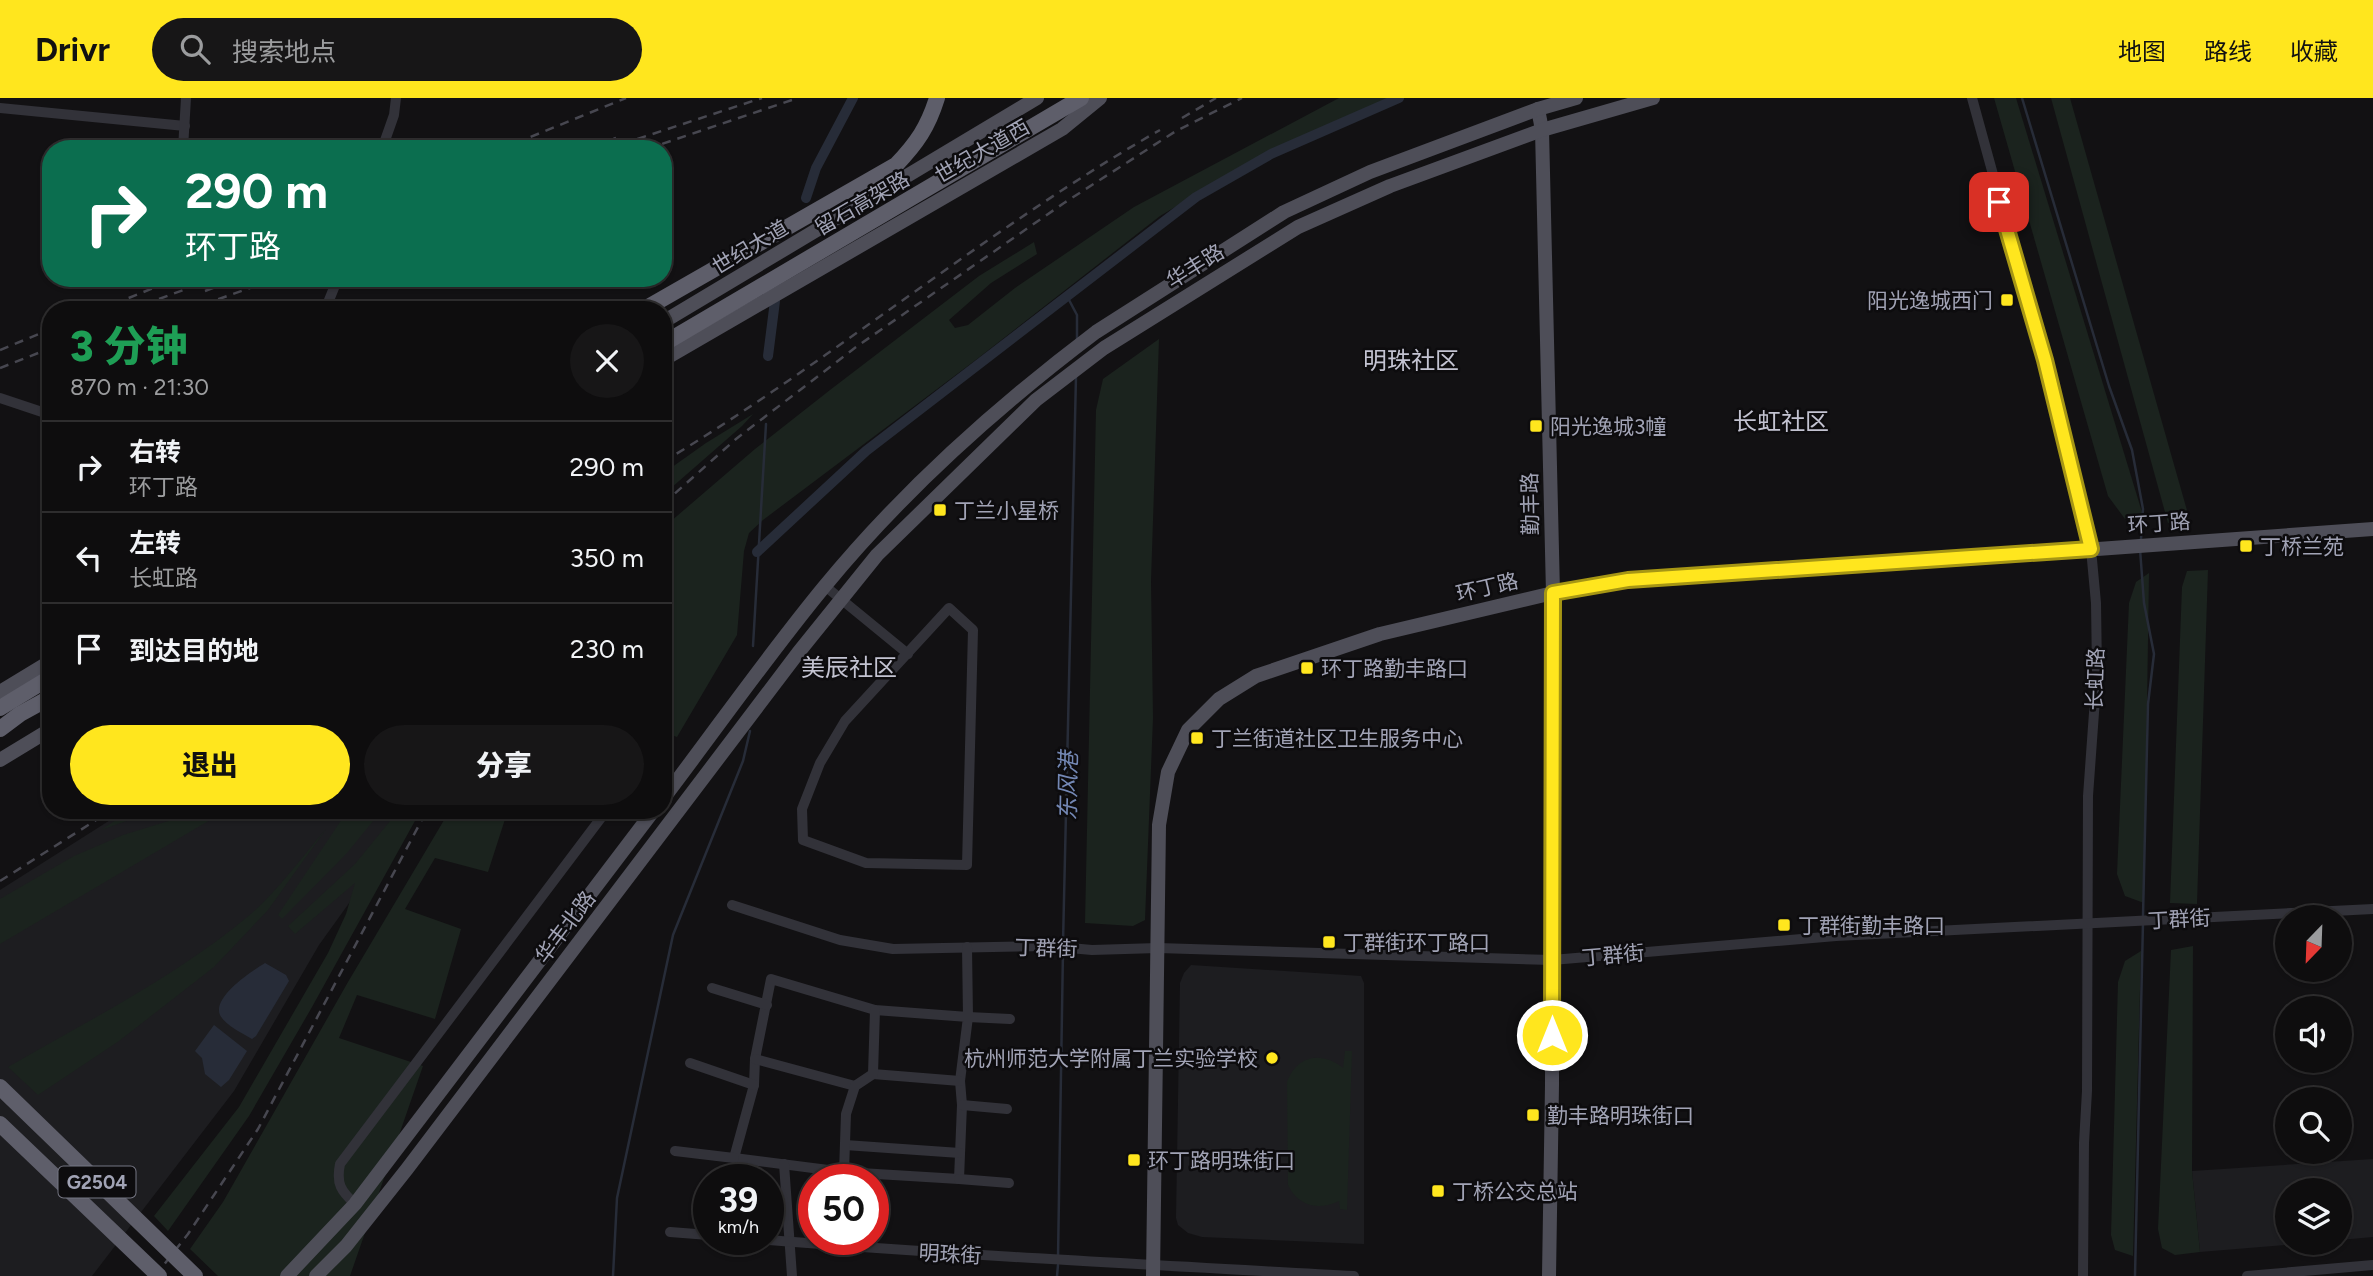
<!DOCTYPE html>
<html lang="zh">
<meta charset="utf-8">
<style>
:root{--surface:#0e0d0e;--page:#171617;--text:#f1f3f6;--muted:#9b9c9e;--line:#2e2d2e;--accent:#ffe61e}
body{margin:0;font-family:Figtree,"Noto Sans SC",sans-serif;background:var(--page);color:var(--text);height:100vh;display:flex;flex-direction:column;font-size:26px;white-space:nowrap}
*{box-sizing:border-box;margin:0}
p{font-size:23px;color:var(--muted)}
.icon{flex:none;width:38px;height:38px;fill:none;stroke:currentColor;stroke-width:2;stroke-linecap:round;stroke-linejoin:round}
.map{position:relative;flex:1;overflow:hidden}
.details{position:absolute;left:42px;top:203px;width:630px;height:518px;display:flex;flex-direction:column;background:var(--surface);border-radius:28px;box-shadow:0 2px 5px #0004,0 0 0 2px var(--line)}
.details>*{flex:none}
.guide{position:absolute;left:42px;top:42px;width:630px;height:147px;border-radius:28px;box-shadow:0 2px 5px #0004,0 0 0 2px var(--line);background:#0b6e4f;color:#fff;overflow:hidden}
.needle{width:46px;rotate:203deg}
.controls{position:absolute;left:2275px;top:807px;display:grid;gap:14px}
.controls a{display:grid;place-items:center;width:77px;height:77px;border-radius:50%;background:var(--surface);box-shadow:0 2px 5px #0004,0 0 0 2px var(--line);font-size:35px}
.speed{position:absolute;left:693px;top:1066px;display:flex;gap:14px;font-size:35px;font-weight:700;text-align:center}
.speed>*{display:grid;place-content:center;width:91px;height:91px;border-radius:50%;background:var(--surface);box-shadow:0 2px 5px #0004,0 0 0 2px var(--line);line-height:1}
.speed small{font-size:18px;font-weight:400}
.speed .limit{border:10px solid #d22;background:#fff;color:#111}
.pin{position:absolute;display:grid;place-items:center;width:60px;height:60px;color:#fff;margin:-30px;border-radius:14px;box-shadow:0 4px 10px #0006}
.me{position:absolute;width:77px;margin:-38px;rotate:0deg;stroke-linejoin:round;filter:drop-shadow(0 0 5px #0008)}
.turn{display:flex;align-items:center;gap:24px;height:147px;padding:0 28px;font-size:32px}
.turn .icon{width:91px;height:91px;stroke-width:2.5}
.turn b{display:block;font-size:49px;line-height:60px}
.round{display:grid;place-items:center;flex:none;width:74px;height:74px;border-radius:37px;background:var(--page)}
.head{display:flex;align-items:center;justify-content:space-between;height:119px;padding:0 28px}
h1{font-size:42px;font-weight:800;line-height:52px;color:#1e9e55}
.button{display:flex;gap:14px;margin-top:auto;padding:14px 28px}
.button a{flex:1;height:80px;border-radius:42px;background:var(--accent);color:#111;font-size:28px;font-weight:800;line-height:80px;text-align:center}
.button a+a{background:var(--page);color:var(--text)}
ul{padding:0;list-style:none}
li{display:flex;align-items:center;gap:21px;height:91px;padding:0 28px;border-top:2px solid var(--line)}
li div{flex:1}
li b{display:block;font-size:26px}
li em{font-style:normal}
header{display:flex;align-items:center;gap:42px;box-sizing:border-box;height:98px;padding:0 35px;background:var(--accent);color:#111}
header strong{font-size:33px}
nav{display:flex;gap:38px;margin-inline-start:auto;font-size:24px}
.search{width:490px;height:63px;background:var(--page);display:flex;align-items:center;gap:18px;box-sizing:border-box;padding:0 24px;border-radius:38px;color:var(--muted);font-size:26px}
.map>svg:first-child{display:block}
.built{fill:#1d1d20}
.green{fill:#1b231e}
.water{fill:#272c38}
.lines{fill:none;stroke-linecap:round;stroke-linejoin:round}
.stream{stroke:#272c38;stroke-width:2.5}
.canal{stroke:#272c38;stroke-width:10}
.minor{stroke:#323239;stroke-width:10}
.major{stroke:#4e4e58;stroke-width:14}
.highway{stroke:#5e5e6a;stroke-width:16}
.rail{stroke:#474750;stroke-width:2.5;stroke-dasharray:9 7;stroke-linecap:butt}
.highway-bridge{stroke:#5e5e6a;stroke-width:16}
.route-casing{stroke:#a69614;stroke-width:18}
.route{stroke:#ffe61e;stroke-width:12}
.poi-dot{fill:#ffe61e;stroke:#0d0c0e;stroke-width:2.5}
.labels{text-anchor:middle;dominant-baseline:central;stroke-width:5;stroke-linejoin:round;paint-order:stroke}
.shield{fill:#0d0c0e;stroke:#757683;stroke-width:2}
.shield-label{font-size:19px;font-weight:bold;fill:#a1a3b5}
.street-label{font-size:21px;fill:#a1a3b5;stroke:#0d0c0e}
.poi-label{font-size:21px;fill:#a1a3b5;stroke:#0d0c0e;text-anchor:start}
.water-label{font-size:23px;font-style:italic;fill:#7488b5;stroke:#0d0c0e}
.quarter-label{font-size:24px;fill:#c3c3d1;stroke:#0d0c0e}
</style>
<header>
<strong>Drivr</strong>
<div class="search"><svg class="icon" aria-label="search" viewBox="0 0 24 24"><circle cx="10" cy="10" r="6"/><path d="M15 15l6 6"/></svg>搜索地点</div>
<nav><a>地图</a><a>路线</a><a>收藏</a></nav>
</header>
<div class="map">
<svg width="2373" height="1178" viewBox="0 0 2373 1178">
<rect width="100%" height="100%" fill="#121113"/>
<g class="built">
<polygon points="126,712 416,712 319,847 234,993 92,1178 0,1178 0,792"/>
<polygon points="1191,867 1361,878 1364,885 1364,1146 1202,1139 1188,1135 1178,1127 1176,1120 1180,885 1184,875"/>
<polygon points="2373,1061 2373,1139 2340,1142 2340,1092 2287,1092 2287,1144 2310,1145 2200,1154 2192,1073"/>
</g>
<g class="green">
<polygon points="1339,0 1392,0 1337,23 1227,78 1160,118 977,261 763,422 749,435 744,453 737,537 677,639 663,634 663,430 755,351 830,292 979,178 1034,144 1037,156 991,185 949,222 955,230 968,227 1015,190 1134,109"/>
<polygon points="1994,0 2016,0 2145,424 2125,421 2108,398"/>
<polygon points="2051,0 2070,0 2190,423 2168,425"/>
<polygon points="1159,241 1151,483 1153,620 1145,822 1133,828 1085,825 1096,312 1103,281"/>
<polygon points="753,316 742,328 663,397 663,377 668,372 706,345"/>
<polygon points="2208,472 2197,806 2170,805 2182,489 2187,473"/>
<polygon points="2149,475 2144,805 2125,798 2117,776 2129,505 2136,484"/>
<polygon points="131,712 157,712 101,732"/>
<polygon points="204,712 227,712 0,846 0,801 74,758 123,737"/>
<polygon points="348,712 382,712 347,755 282,821 278,817"/>
<polygon points="399,712 421,712 312,909 249,1018 168,1133 154,1118 239,1009 328,855 346,816 355,785 295,836 288,828 355,766"/>
<polygon points="450,712 508,712 488,774 435,760 405,811 461,831 435,921 357,897 339,940 423,968 350,1178 218,1178 190,1151 223,1104 348,884"/>
<path d="M326,731L268,812L214,869L119,943L38,997L8,969C91,921 179,877 252,815C280,790 302,759 326,731Z"/>
<polygon points="2193,848 2192,1073 2200,1154 2175,1157 2162,1150 2158,1131 2171,852"/>
<polygon points="2141,853 2133,1158 2115,1152 2111,1137 2118,884 2125,863"/>
<path d="M1345,953H1352L1347,1112L1340,1111L1339,1103C1318,1113 1298,1108 1288,1087L1287,984C1297,957 1322,953 1343,970Z"/>
</g>
<g class="water">
<path d="M265,865L286,877L289,883L256,938L252,941C242,935 225,927 220,917C212,899 252,873 265,865Z"/>
<polygon points="214,927 247,953 229,982 221,989 205,976 202,960 195,953"/>
</g>
<g class="lines">
<g class="stream">
<polyline points="2022,0 2109,288 2132,352 2143,411 2141,441"/>
<polyline points="1068,200 1077,217 1077,243"/>
<polyline points="2140,451 2144,505 2154,556 2148,606 2143,818"/>
<polyline points="753,548 766,326"/>
<polyline points="1063,845 1076,278"/>
<polyline points="1058,1160 1063,852"/>
<polyline points="613,1178 617,1100 673,837 743,663 750,633"/>
<polyline points="1057,1178 1058,1167"/>
<polyline points="2135,1178 2143,824"/>
</g>
<g class="canal">
<polyline points="806,100 816,70 853,0"/>
<polyline points="768,258 775,203"/>
<polyline points="757,454 866,353 1196,99 1271,56 1399,0"/>
</g>
<g class="minor">
<polyline points="1972,0 2044,262 2071,367 2091,451 2096,505 2097,573 2088,698 2087,993 2084,1045 2083,1178"/>
<polyline points="0,10 185,28"/>
<polyline points="183,51 186,0"/>
<polyline points="382,51 394,17 396,0"/>
<polyline points="325,212 338,180"/>
<polyline points="0,300 51,317"/>
<polyline points="825,488 908,556"/>
<polygon points="949,510 973,532 967,767 866,765 803,742 802,711 820,665 845,623"/>
<polyline points="732,807 840,842 893,851 1048,848 1092,852 1158,850 1552,862 1836,838 2373,811"/>
<polyline points="967,849 968,919 875,912 771,881 755,961 754,987 734,1060 844,1074 959,1081 962,1007 960,983 968,919 1010,921"/>
<polyline points="712,890 767,907"/>
<polyline points="755,961 855,988"/>
<polyline points="690,965 754,987"/>
<polyline points="873,976 960,983"/>
<polyline points="962,1007 1007,1011"/>
<polyline points="845,1047 960,1055"/>
<polyline points="675,1053 734,1060"/>
<polyline points="784,1066 792,1178"/>
<polyline points="844,1074 846,1016 855,988 873,976 875,912"/>
<polyline points="959,1081 1009,1085"/>
<path d="M355,1106C341,1093 336,1086 340,1066L607,712"/>
<polyline points="670,1134 709,1137"/>
<path d="M756,1141C955,1157 1155,1167 1354,1178"/>
<polyline points="2247,1178 2373,1167"/>
</g>
<g class="major">
<polyline points="1538,11 1542,32 1553,495 1552,987 1549,1178"/>
<polyline points="663,224 1037,0"/>
<polyline points="663,262 1062,31 1100,0"/>
<polyline points="0,594 51,563"/>
<polyline points="0,662 51,631"/>
<path d="M663,701C717,630 768,557 824,489C902,394 998,308 1096,234L1284,114L1370,74L1538,11L1576,0"/>
<polyline points="287,1178 355,1106 654,712"/>
<polyline points="316,1178 346,1148 407,1071 798,555 877,457 1036,302 1104,250 1298,129 1390,88 1542,32 1653,0"/>
<polyline points="1153,1178 1159,727 1168,674 1188,632 1219,601 1256,578 1380,536 1553,495 1628,482 1947,462 2373,431"/>
</g>
<g class="highway">
<path d="M643,212L896,67C917,45 928,29 937,0"/>
<polyline points="663,246 1081,0"/>
<polyline points="0,610 51,579"/>
<polyline points="0,631 20,616 51,599"/>
</g>
<g class="rail">
<polyline points="1182,20 1216,0"/>
<polyline points="501,51 626,0"/>
<polyline points="583,51 616,40"/>
<polyline points="607,51 762,0"/>
<polyline points="647,51 798,0"/>
<polyline points="205,193 241,180"/>
<polyline points="99,212 178,180"/>
<polyline points="129,212 216,180"/>
<polyline points="188,212 278,180"/>
<polyline points="0,252 51,231"/>
<polyline points="0,270 51,250"/>
<path d="M663,364C834,261 987,131 1160,32"/>
<polyline points="663,406 736,341 856,249 1064,105 1176,33 1242,0"/>
<polyline points="0,783 112,712"/>
<polyline points="155,1178 188,1136 258,1031 427,712"/>
</g>
<g class="highway-bridge">
<polyline points="0,989 195,1178"/>
<polyline points="0,1026 159,1178"/>
</g>
</g>
<g class="lines">
<g class="route-casing">
<polyline id="route" points="1552,937 1553,495 1628,482 2091,451 2045,262 1999,104"/>
</g>
<use href="#route" class="route"/>
</g>
<g class="poi-dot">
<rect x="2000" y="195" width="14" height="14" rx="3.5"/>
<rect x="1529" y="321" width="14" height="14" rx="3.5"/>
<rect x="933" y="405" width="14" height="14" rx="3.5"/>
<rect x="2239" y="441" width="14" height="14" rx="3.5"/>
<rect x="1300" y="563" width="14" height="14" rx="3.5"/>
<rect x="1190" y="633" width="14" height="14" rx="3.5"/>
<rect x="1777" y="820" width="14" height="14" rx="3.5"/>
<rect x="1322" y="837" width="14" height="14" rx="3.5"/>
<circle cx="1272" cy="960" r="7"/>
<rect x="1526" y="1010" width="14" height="14" rx="3.5"/>
<rect x="1127" y="1055" width="14" height="14" rx="3.5"/>
<rect x="1431" y="1086" width="14" height="14" rx="3.5"/>
</g>
<g class="labels">
<rect class="shield" x="58.5" y="1068.5" width="77" height="31" rx="5"/>
<g class="shield-label">
<text x="97" y="1084">G2504</text>
</g>
<g class="street-label">
<text transform="translate(982 53) rotate(-30)">世纪大道西</text>
<text transform="translate(862 105) rotate(-30)">留石高架路</text>
<text transform="translate(750 149) rotate(-31)">世纪大道</text>
<text transform="translate(1195 168) rotate(-32)">华丰路</text>
<text transform="translate(1530 406) rotate(-91)">勤丰路</text>
<text transform="translate(2159 425) rotate(-4)">环丁路</text>
<text transform="translate(1487 489) rotate(-13)">环丁路</text>
<text transform="translate(2095 581) rotate(-88)">长虹路</text>
<text transform="translate(2179 821) rotate(-3)">丁群街</text>
<text transform="translate(565 829) rotate(-53)">华丰北路</text>
<text transform="translate(1046 850) rotate(2)">丁群街</text>
<text transform="translate(1613 857) rotate(-5)">丁群街</text>
<text transform="translate(950 1156) rotate(3)">明珠街</text>
</g>
<g class="poi-label">
<text x="1993" y="202" text-anchor="end">阳光逸城西门</text>
<text x="1550" y="328">阳光逸城3幢</text>
<text x="954" y="412">丁兰小星桥</text>
<text x="2260" y="448">丁桥兰苑</text>
<text x="1321" y="570">环丁路勤丰路口</text>
<text x="1211" y="640">丁兰街道社区卫生服务中心</text>
<text x="1798" y="827">丁群街勤丰路口</text>
<text x="1343" y="844">丁群街环丁路口</text>
<text x="1258" y="960" text-anchor="end">杭州师范大学附属丁兰实验学校</text>
<text x="1547" y="1017">勤丰路明珠街口</text>
<text x="1148" y="1062">环丁路明珠街口</text>
<text x="1452" y="1093">丁桥公交总站</text>
</g>
<g class="water-label">
<text transform="translate(1068 688) rotate(-89)">东风港</text>
</g>
<g class="quarter-label">
<text x="1411" y="262">明珠社区</text>
<text x="1781" y="323">长虹社区</text>
<text x="849" y="569">美辰社区</text>
</g>
</g>
</svg>
<div class="controls">
<a><svg class="needle" viewBox="-14 -14 28 28"><path d="M0-13l5 13h-10z" fill="#e53935"/><path d="M0 13l5-13h-10z" fill="#9b9c9e"/></svg></a>
<a><svg class="icon" aria-label="sound" viewBox="0 0 24 24"><path d="M4 9h4l5-4v14l-5-4H4zM17 9q2 3 0 6"/></svg></a>
<a><svg class="icon" aria-label="search" viewBox="0 0 24 24"><circle cx="10" cy="10" r="6"/><path d="M15 15l6 6"/></svg></a>
<a><svg class="icon" aria-label="layers" viewBox="0 0 24 24"><path d="M12 4l9 5-9 5-9-5zM3 14l9 5 9-5"/></svg></a>
</div>
<div class="speed"><div>39<small>km/h</small></div><div class="limit">50</div></div>
<div class="pin" style="left:1999px;top:104px;background:#d93025"><svg class="icon" aria-label="arrive" viewBox="0 0 24 24"><path d="M6 21V4h12l-3 4 3 4H6"/></svg></div>
<svg class="me" style="left:1552px;top:937px" viewBox="-20 -20 40 40"><circle r="17" fill="#ffe61e" stroke="#fff" stroke-width="3"/><path d="M0-11L8 9 0 5-8 9z" fill="#fff"/></svg>
<div class="guide">
<div class="turn"><svg class="icon" aria-label="right" viewBox="0 0 24 24"><path d="M7 20v-9h11M14 6l5 5-5 5"/></svg><div><b>290 m</b>环丁路</div></div>
</div>
<section class="details">
<div class="head"><div><h1>3 分钟</h1><p>870 m · 21:30</p></div><a class="round"><svg class="icon" aria-label="close" viewBox="0 0 24 24"><path d="M6 6l12 12M18 6L6 18"/></svg></a></div>
<ul>
<li><svg class="icon" aria-label="right" viewBox="0 0 24 24"><path d="M7 20v-9h11M14 6l5 5-5 5"/></svg><div><b>右转</b><p>环丁路</p></div><em>290 m</em></li>
<li><svg class="icon" aria-label="left" viewBox="0 0 24 24"><path d="M17 20v-9H6M10 6l-5 5 5 5"/></svg><div><b>左转</b><p>长虹路</p></div><em>350 m</em></li>
<li><svg class="icon" aria-label="arrive" viewBox="0 0 24 24"><path d="M6 21V4h12l-3 4 3 4H6"/></svg><div><b>到达目的地</b></div><em>230 m</em></li>
</ul>
<div class="button"><a>退出</a><a>分享</a></div>
</section>
</div>
